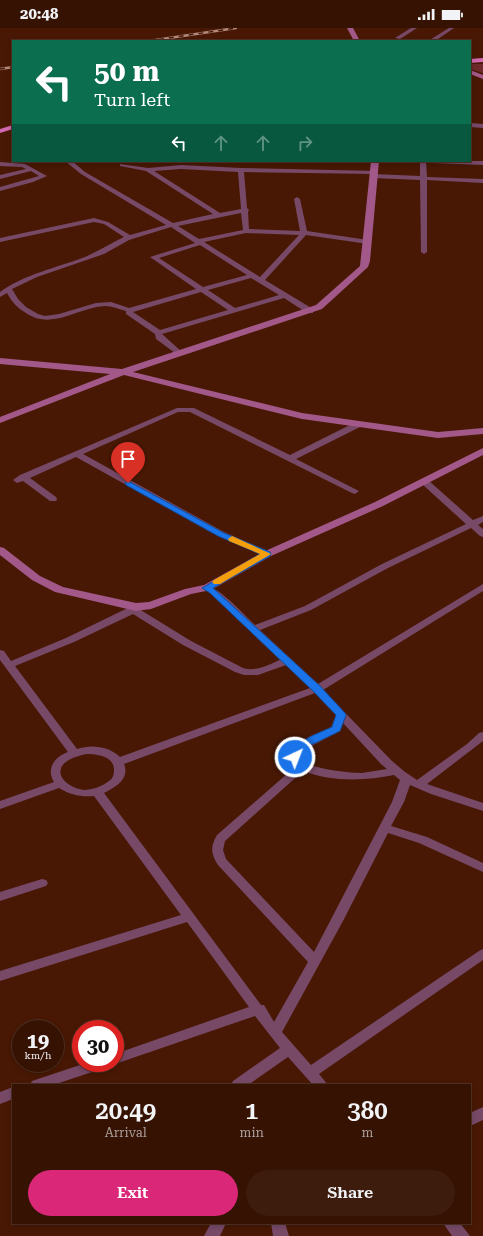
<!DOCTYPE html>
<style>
:root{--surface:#361203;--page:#3d1b0d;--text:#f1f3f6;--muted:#aa9e9a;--line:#503225;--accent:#db2777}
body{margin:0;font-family:"Roboto Serif",serif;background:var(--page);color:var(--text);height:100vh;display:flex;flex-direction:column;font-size:15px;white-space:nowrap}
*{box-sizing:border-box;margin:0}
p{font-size:13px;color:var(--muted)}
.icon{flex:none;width:22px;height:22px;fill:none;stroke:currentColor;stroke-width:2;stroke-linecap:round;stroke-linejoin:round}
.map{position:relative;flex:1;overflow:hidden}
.drawer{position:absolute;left:12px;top:1056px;width:459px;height:140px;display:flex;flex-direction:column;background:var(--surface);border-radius:0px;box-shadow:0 2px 6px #0003,0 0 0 1px var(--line)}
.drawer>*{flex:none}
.banner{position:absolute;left:12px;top:12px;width:459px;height:122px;border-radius:0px;box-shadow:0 2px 6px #0003,0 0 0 1px var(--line);background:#0b6e4f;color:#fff;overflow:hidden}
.speed{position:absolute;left:12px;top:992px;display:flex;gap:8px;font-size:20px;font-weight:700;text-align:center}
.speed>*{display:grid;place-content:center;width:52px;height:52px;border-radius:50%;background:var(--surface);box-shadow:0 2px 6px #0003,0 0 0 1px var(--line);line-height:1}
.speed small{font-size:10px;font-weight:400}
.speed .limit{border:6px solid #d22;background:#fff;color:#111}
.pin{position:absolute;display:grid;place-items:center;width:34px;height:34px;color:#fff;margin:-41px -17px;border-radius:50% 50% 50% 0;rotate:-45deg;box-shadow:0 0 4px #0007}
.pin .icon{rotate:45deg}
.me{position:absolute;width:44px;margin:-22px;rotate:43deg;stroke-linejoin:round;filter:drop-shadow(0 0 3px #0008)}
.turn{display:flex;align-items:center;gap:14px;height:84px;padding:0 16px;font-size:18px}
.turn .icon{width:52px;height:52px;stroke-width:2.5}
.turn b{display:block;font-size:28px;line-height:34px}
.lanes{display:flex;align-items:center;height:38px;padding:0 16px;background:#0003;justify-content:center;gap:20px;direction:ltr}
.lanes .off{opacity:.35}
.eta{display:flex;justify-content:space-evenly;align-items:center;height:68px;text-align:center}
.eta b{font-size:24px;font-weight:600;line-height:28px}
.button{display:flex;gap:8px;margin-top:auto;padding:8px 16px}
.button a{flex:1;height:46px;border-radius:24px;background:var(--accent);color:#fff;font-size:16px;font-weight:600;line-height:46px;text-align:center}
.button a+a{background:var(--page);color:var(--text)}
.status{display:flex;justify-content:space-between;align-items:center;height:28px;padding:0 20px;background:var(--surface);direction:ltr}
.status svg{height:11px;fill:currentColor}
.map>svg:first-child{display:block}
.building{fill:#6e292b}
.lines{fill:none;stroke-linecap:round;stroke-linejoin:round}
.minor{fill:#774967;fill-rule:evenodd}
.secondary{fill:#a25889;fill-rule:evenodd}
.trunk{fill:#d268af;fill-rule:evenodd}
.rail-casing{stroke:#b28b7c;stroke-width:2.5}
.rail{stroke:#481804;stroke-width:1.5;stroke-dasharray:5;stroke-linecap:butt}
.route{fill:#1a73e8;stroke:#114b97}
.slow{fill:#f59e0b}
</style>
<div class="status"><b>20:48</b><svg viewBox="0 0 49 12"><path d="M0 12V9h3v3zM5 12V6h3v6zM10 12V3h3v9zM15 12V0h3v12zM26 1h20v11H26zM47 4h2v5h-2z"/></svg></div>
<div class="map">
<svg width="483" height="1208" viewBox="0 0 483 1208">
<rect width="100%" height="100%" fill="#481804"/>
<polygon class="building" points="470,36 483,36 483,45 470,41"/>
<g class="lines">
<g class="minor">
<polygon points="411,0 417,0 400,11 395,10"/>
<polygon points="449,0 454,0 435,13 428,13"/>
<polygon points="470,95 483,96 483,100 470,99"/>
<path d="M65,133H72L85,144L173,195L213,186L146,143L120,138V136L148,140L181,137L241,140L376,143V145L374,146L244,144L247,180L249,182L248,184L249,201L300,203L294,171L297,169L300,171L307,203L368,212L371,214L368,216L306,207L265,252L313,281V285H307L284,270L162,306L182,324L183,326L179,328L156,311L155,306L126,286V283C119,281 112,278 105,278C78,279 52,303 26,285C17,280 12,274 7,265L0,269V264C25,246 56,240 85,229C99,223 111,215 124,209L104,196L94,194L0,214V210L94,190L108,194L130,207L166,197L81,146ZM181,141L238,144L241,181L220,185L154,143ZM241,185L243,202L199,211L178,198ZM171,199L195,215L150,229L196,261L129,280L111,274L96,275L59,286L45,288L38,286L26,279L18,271L12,261L37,249L104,226L129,212ZM246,205L299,207L260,249L204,214ZM200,217L247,247L203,259L159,230ZM251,250L279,267L235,280L208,262ZM201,264L228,282L160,302L133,284Z"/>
<polygon points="420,133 426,133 427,149 483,151 483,155 427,152 427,224 424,226 421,224 420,152 373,150 370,148 373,146 420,148"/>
<polygon points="430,133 483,133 483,137 433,135"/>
<polygon points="0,134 25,136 47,148 33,154 0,163 0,159 39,148 31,143 0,151 0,147 26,141 22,139 0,138"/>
<polygon points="177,380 194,380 290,427 356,394 362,394 363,396 362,398 296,431 359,463 355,466 352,465 190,384 178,384 83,426 224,504 270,524 272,526 270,528 264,528 218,508 76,429 30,450 56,469 57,471 56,473 50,473 23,453 17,455 13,452 20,447"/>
<path d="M425,451L428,452L473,492L483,488V494L478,497L483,501V509L480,508L471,500L388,540L311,582L260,602L318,656L483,556V563L323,662L392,733L405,744L417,752L467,716L479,705L483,704V713L427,756L483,775V783L431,766L410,757L404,774L391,798L427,809L483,835V844L419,815L388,805L343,893L282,1004L311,1037L479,923L483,921V932L319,1046L328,1057H313L288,1029L248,1057H231L233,1053L280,1020L255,988L115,1036L111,1035H115V1026L249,979L187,894L0,953V943L181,887L94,768C81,769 70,767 59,760L0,781V773L54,754C46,741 54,729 68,724L0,632V622L4,623L11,633L66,610L136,576L141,579L139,581L191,613L243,640C256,644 268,637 280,632L210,565L202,560L204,558C216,555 245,588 255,597L305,578L382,536L466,496L422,456L421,454L422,452ZM133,586L183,617L235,644L244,647H258L286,637L310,660L120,729C109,718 91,716 77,721L15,638L74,614ZM315,665L336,687L331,699C316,707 294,711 290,730L295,739L217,807C210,819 211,826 218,837L308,934L274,994L264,977H261L104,765C116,759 130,751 124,736ZM343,695L381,736L387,741C379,742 370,744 362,745C350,745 306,741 301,730L304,722L340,703ZM86,726C97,726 114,728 114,742C114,746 113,751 109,753C103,758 92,762 84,762C73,761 55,751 62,738C67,731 78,728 86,726ZM303,743C331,754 365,753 394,747L400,752L392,774L314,924L226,831L223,822L225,813Z"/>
<polygon points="42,851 46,852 48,855 46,858 0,873 0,864"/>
<polygon points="86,1035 109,1035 107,1039 53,1057 30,1057 32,1053"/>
<polygon points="13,1059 13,1071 0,1076 0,1064"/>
<polygon points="483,1079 483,1092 470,1098 470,1085"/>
<polygon points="211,1195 226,1195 220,1208 204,1208"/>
<polygon points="271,1195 285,1195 289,1208 273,1208"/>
<polygon points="443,1195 460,1195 470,1208 452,1208"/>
</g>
<g class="secondary">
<polygon points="347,0 353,0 360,13 354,13"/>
<polygon points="470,42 483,47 483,51 470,46"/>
<polygon points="371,133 379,133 370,233 368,239 322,281 133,344 302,385 438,404 483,400 483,406 438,410 302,391 124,347 0,395 0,389 110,346 0,336 0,330 122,341 316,277 360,238"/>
<polygon points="483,420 483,427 383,478 271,528 211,562 191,566 151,581 136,583 55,564 32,552 0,527 0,519 4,520 40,548 63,559 136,575 149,574 185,561 204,557 263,524 375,474"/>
</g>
<g class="trunk">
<polygon points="483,30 483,34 470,35 470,31"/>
<polygon points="13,97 13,101 0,105 0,101"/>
</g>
<g class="rail-casing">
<g id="rail">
<polyline points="149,13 236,0"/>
<polyline points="0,41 13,39"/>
</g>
</g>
<use href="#rail" class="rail"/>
</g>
<path class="route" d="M128,453L224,505L270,524L271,526L270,528L213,560L320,658L345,685L346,687L340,703L309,718L302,724L299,731H292L290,729C296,712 317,706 332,699L336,687L313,663L210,565L202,560L260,526L218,508L126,457L125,455Z"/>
<polygon class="slow" points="232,508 271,526 220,556 214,556 212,554 214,552 260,526 229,513 228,511"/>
</svg>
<div class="speed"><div>19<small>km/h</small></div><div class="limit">30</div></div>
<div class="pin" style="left:128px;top:455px;background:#d93025"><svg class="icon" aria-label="arrive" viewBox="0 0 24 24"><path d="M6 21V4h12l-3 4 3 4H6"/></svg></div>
<svg class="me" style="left:295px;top:729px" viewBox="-20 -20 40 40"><circle r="17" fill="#1a73e8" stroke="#fff" stroke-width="3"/><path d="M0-11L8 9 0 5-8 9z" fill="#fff"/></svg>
<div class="banner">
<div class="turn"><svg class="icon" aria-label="left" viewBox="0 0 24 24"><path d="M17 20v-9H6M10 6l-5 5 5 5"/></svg><div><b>50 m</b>Turn left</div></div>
<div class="lanes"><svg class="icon" aria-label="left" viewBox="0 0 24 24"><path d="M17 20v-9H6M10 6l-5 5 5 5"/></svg><svg class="icon off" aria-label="ahead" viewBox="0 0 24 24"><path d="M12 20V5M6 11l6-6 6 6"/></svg><svg class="icon off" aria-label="ahead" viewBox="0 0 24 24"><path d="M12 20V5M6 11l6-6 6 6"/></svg><svg class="icon off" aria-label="right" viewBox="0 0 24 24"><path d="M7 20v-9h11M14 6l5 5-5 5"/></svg></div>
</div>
<section class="drawer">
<div class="eta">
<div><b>20:49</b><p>Arrival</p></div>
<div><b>1</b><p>min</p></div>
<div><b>380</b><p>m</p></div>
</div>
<div class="button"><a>Exit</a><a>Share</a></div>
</section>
</div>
